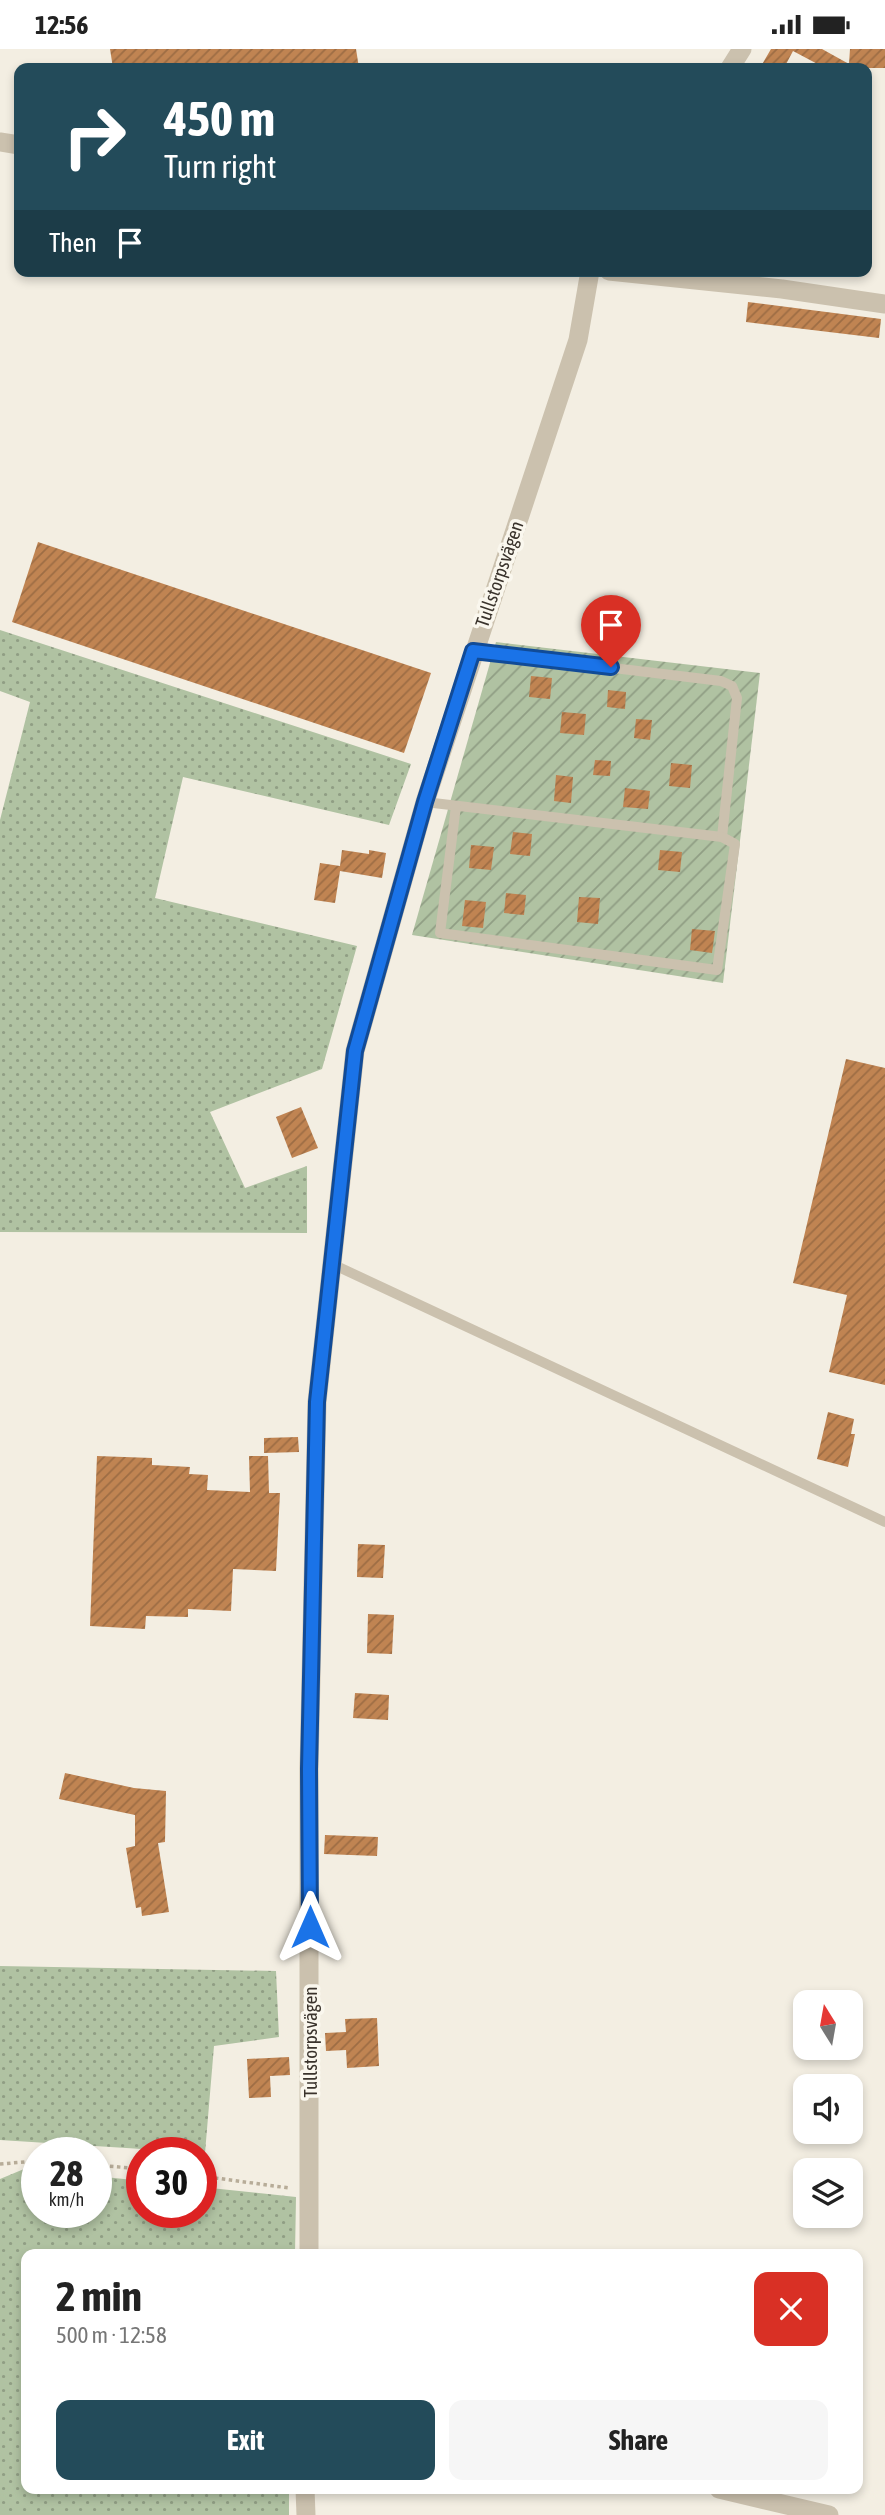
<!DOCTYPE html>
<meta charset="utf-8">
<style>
:root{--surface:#fff;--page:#f6f6f6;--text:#222;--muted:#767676;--accent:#234b5a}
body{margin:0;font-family:"Asap Condensed",sans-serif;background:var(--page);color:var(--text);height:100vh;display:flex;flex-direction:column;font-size:26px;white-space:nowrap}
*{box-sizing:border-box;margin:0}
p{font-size:23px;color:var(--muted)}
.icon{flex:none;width:38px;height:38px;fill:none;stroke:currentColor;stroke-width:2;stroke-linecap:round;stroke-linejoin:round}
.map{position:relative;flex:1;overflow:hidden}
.sheet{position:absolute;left:21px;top:2200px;width:842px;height:245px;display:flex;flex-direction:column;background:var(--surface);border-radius:14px;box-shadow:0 4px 10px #0003}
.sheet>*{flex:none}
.guide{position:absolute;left:14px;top:14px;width:858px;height:214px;border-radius:14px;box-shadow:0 4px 10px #0003;background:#234b5a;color:#fff;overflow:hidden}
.needle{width:46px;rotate:349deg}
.fabs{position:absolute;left:793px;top:1941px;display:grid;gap:14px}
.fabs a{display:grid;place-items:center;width:70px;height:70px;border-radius:14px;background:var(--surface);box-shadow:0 4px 10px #0003;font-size:35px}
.speed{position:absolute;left:21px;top:2088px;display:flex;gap:14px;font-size:35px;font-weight:700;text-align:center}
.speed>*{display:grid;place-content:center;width:91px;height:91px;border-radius:50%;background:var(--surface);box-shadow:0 4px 10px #0003;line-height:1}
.speed small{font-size:18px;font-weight:400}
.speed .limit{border:10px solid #d22;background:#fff;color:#111}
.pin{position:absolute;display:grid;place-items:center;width:60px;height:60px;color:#fff;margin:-72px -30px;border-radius:50% 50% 50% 0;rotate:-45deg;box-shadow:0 0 7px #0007}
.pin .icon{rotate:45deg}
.me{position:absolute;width:77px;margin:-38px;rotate:0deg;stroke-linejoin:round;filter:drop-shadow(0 0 5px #0008)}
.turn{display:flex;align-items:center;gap:24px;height:147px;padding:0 35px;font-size:32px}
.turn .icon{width:91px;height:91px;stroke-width:2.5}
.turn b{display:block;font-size:49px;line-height:60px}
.then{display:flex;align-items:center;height:66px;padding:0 35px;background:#0003;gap:14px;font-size:26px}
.round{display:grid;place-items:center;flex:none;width:74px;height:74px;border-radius:14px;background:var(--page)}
.overview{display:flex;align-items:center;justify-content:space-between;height:119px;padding:0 35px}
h1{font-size:42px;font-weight:700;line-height:52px}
.button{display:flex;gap:14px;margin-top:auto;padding:14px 35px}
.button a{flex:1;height:80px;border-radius:14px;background:var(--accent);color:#fff;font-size:28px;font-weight:700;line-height:80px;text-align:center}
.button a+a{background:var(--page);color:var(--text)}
.status{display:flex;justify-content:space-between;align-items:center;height:49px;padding:0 35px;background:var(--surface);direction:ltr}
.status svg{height:19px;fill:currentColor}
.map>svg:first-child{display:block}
.grass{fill:url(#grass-dots)}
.garden{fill:url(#garden-furrows)}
.building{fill:url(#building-hatch)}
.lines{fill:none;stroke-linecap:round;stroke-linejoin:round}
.path{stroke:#b7ac98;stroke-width:3.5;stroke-dasharray:3.5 3.5;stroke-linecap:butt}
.service{stroke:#cbc1ae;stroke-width:10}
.minor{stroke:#cbc1ae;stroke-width:19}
.route-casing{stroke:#114b97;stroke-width:18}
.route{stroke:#1a73e8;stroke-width:12}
.labels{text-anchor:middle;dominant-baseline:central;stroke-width:7;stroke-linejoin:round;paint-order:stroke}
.street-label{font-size:19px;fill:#3a332c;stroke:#faf7ee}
</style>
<div class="status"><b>12:56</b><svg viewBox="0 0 49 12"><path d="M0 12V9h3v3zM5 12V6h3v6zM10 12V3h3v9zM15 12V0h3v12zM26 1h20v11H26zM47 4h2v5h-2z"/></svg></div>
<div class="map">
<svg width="885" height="2466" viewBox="0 0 885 2466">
<defs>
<pattern id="grass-dots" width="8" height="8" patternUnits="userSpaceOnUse" patternTransform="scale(1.75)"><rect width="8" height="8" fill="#b0c2a2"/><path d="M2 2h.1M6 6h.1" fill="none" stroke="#909e84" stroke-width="1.8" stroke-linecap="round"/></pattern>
<pattern id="garden-furrows" width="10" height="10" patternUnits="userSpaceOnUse" patternTransform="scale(1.75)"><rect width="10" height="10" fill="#b0c2a2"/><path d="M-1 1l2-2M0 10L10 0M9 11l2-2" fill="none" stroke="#909e84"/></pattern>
<pattern id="building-hatch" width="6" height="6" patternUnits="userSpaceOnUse" patternTransform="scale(1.75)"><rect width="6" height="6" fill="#c08452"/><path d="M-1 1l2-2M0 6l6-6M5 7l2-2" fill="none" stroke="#9d6d44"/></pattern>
</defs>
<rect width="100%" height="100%" fill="#f3eee2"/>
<g class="grass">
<polygon points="0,581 411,715 389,776 183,728 155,849 357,897 322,1020 210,1063 245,1139 307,1117 307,1184 0,1183 0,771 30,653 0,642"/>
<polygon points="0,1917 276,1922 279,1988 214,1997 205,2104 0,2091"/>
<polygon points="24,2120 37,2121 37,2163 96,2163 96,2127 142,2132 142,2163 201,2163 201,2138 296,2148 295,2205 26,2205 26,2440 289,2440 289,2466 0,2466 0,2130"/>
</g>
<polygon class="garden" points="496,593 760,624 723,934 412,886"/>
<g class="building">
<polygon points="110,0 356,0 359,19 113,19"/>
<polygon points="771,0 822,0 849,15 850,0 885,0 885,19 825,19 793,2 784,19 760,19"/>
<polygon points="748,253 881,270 879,289 746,273"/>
<polygon points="38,493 431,624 404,704 12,573"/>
<polygon points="531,627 552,629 550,650 529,648"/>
<polygon points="608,641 626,643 625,660 607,658"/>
<polygon points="562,663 586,665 584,686 560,684"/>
<polygon points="636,670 652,671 650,691 634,689"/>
<polygon points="595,711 611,712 610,727 593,726"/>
<polygon points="671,714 692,716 690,739 669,737"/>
<polygon points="556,726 573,728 571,754 554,752"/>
<polygon points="625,739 650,742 648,760 623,758"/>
<polygon points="513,783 532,785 530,807 510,805"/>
<polygon points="471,796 494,798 491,821 469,819"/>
<polygon points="342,801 369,805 369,801 386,804 382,829 340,822 335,854 314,851 320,814 340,817"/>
<polygon points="660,801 682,803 680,823 658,821"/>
<polygon points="506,844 526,846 524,866 504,864"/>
<polygon points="579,848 600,849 598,875 577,873"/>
<polygon points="465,851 486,853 483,879 462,877"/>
<polygon points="692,880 715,882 712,904 690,901"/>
<polygon points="846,1010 885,1019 885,1336 829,1323 847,1246 793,1234"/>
<polygon points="301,1058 318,1099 292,1109 276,1068"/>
<polygon points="828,1363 854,1370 851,1385 855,1385 848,1418 817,1410"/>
<polygon points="298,1388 299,1403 264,1404 264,1389"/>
<polygon points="97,1407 152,1409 152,1416 190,1418 189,1425 208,1426 207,1441 250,1443 249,1407 268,1407 269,1444 280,1444 276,1522 233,1520 231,1562 188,1560 188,1568 146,1567 145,1580 90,1577"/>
<polygon points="358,1495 385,1496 383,1529 357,1528"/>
<polygon points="368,1565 394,1566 392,1605 367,1604"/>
<polygon points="355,1644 389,1646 388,1671 353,1669"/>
<polygon points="65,1724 134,1739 166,1742 165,1793 158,1794 169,1863 142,1867 141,1858 136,1859 126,1799 135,1797 135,1766 59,1750"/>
<polygon points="325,1786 378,1788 377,1807 324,1805"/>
<polygon points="377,1969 379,2017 347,2019 346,2001 326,2002 325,1984 346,1983 345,1970"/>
<polygon points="289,2008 290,2026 270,2027 271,2048 249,2049 247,2010"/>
</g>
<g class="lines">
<g class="path">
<polyline points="0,2115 37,2112"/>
<polyline points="96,2116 142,2120"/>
<polyline points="201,2127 289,2139"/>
</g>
<g class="service">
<polyline points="425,753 722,788 737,649 732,637 721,632 473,602"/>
<polyline points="456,757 440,884 717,921 735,795 722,788"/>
<polyline points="330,1214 885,1473"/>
</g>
<g class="minor">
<polyline points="730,19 742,0"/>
<polyline points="0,93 19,96"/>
<polyline points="609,222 782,240 885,255"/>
<polyline points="309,2205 309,1720 317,1353 355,1002 425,753 578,291 590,222"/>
<polyline points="305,2440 306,2466"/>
<polyline points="719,2440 829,2466"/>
</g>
</g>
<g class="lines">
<g class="route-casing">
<polyline id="route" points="310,1878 309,1720 317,1353 355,1002 425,753 473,602 611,618"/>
</g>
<use href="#route" class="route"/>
</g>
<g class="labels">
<g class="street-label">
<text transform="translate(499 525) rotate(-71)">Tullstorpsvägen</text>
<text transform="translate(310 1993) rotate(-90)">Tullstorpsvägen</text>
</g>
</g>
</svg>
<div class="fabs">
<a><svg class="needle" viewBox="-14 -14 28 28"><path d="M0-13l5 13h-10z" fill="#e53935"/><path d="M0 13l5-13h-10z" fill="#767676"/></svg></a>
<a><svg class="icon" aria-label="sound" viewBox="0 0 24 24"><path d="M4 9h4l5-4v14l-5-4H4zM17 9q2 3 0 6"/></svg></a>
<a><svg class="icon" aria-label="layers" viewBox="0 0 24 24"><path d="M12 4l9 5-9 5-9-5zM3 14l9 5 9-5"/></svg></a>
</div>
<div class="speed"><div>28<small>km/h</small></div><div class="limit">30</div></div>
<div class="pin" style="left:611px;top:618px;background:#d93025"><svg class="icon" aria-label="arrive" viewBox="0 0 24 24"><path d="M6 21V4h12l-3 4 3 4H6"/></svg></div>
<svg class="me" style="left:310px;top:1878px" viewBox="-20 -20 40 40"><path d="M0-17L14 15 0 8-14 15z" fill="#1a73e8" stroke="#fff" stroke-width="4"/></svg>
<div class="guide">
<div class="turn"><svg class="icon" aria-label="right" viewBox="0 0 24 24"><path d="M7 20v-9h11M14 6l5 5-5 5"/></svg><div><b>450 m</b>Turn right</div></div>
<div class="then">Then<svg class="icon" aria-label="arrive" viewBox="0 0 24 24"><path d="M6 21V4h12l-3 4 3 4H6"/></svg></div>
</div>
<section class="sheet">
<div class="overview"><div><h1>2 min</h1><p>500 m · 12:58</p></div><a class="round" style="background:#d93025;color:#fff"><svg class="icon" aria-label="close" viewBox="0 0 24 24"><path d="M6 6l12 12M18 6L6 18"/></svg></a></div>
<div class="button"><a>Exit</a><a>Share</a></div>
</section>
</div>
